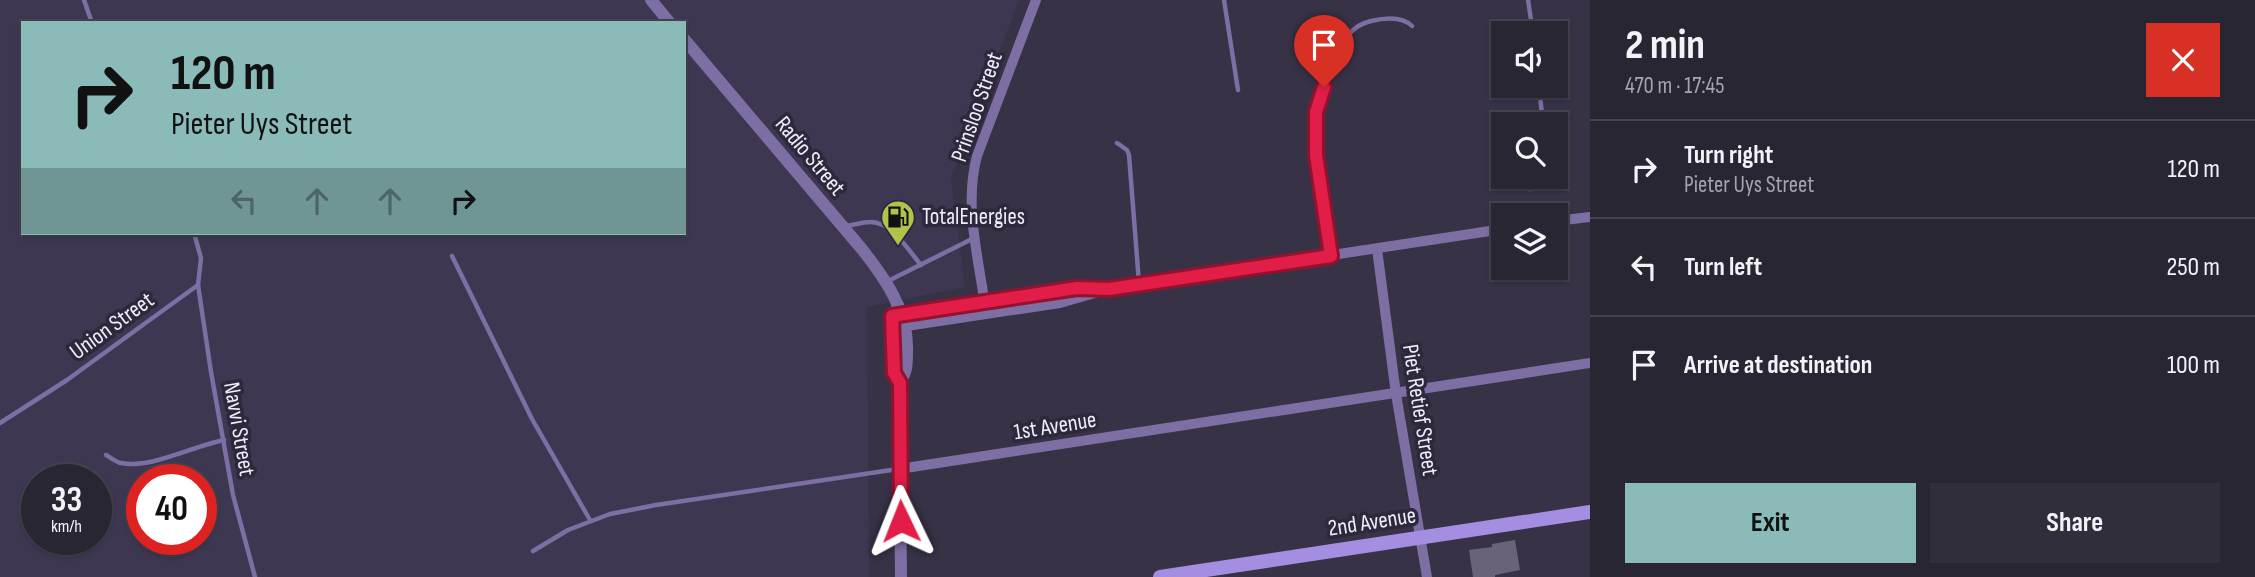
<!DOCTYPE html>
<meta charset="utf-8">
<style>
:root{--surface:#292634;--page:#312e3c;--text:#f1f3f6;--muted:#a5a5ac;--line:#45434f;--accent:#8bbbb9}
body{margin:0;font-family:"Sofia Sans Condensed",sans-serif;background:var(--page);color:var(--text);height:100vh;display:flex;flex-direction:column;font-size:26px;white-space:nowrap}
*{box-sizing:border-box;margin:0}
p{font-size:23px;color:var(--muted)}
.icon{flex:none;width:38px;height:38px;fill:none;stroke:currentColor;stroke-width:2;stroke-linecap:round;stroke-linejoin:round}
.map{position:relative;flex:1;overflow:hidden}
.details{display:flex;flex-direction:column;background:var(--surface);width:665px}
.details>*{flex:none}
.hud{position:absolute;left:21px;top:21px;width:665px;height:214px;border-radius:0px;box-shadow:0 2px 5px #0004,0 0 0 2px var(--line);background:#8bbbb9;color:#111;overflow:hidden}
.controls{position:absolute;left:1491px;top:21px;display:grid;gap:14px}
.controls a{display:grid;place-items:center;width:77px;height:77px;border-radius:0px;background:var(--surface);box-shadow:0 2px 5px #0004,0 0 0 2px var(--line);font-size:35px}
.speed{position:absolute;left:21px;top:464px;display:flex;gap:14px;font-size:35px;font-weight:700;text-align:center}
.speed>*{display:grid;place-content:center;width:91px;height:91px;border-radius:50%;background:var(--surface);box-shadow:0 2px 5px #0004,0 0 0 2px var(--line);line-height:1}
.speed small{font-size:18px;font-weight:400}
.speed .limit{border:10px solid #d22;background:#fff;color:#111}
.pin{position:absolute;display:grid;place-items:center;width:60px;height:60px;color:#fff;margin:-72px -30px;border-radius:50% 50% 50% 0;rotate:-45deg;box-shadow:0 0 7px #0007}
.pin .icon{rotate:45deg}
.me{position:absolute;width:77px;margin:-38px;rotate:358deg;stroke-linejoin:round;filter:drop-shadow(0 0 5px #0008)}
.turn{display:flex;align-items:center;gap:24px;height:147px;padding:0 35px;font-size:32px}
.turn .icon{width:91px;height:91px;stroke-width:2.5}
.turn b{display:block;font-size:49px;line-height:60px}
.lanes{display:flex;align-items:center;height:66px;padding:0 35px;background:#0003;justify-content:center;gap:35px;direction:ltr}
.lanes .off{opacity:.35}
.round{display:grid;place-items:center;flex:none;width:74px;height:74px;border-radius:0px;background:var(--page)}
.summary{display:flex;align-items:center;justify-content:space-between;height:119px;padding:0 35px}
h1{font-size:42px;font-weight:700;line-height:52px}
.cta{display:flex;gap:14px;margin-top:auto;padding:14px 35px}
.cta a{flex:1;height:80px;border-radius:0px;background:var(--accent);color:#111;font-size:28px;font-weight:700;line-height:80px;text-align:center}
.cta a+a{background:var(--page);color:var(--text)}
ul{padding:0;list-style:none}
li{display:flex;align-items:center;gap:21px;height:98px;padding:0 35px;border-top:2px solid var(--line)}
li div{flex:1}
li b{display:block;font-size:26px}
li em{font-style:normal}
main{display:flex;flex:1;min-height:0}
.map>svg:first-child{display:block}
.built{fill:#3e3752;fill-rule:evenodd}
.building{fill:#69637a}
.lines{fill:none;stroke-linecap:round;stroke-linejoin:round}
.service{stroke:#7d6ea3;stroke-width:4.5}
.minor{stroke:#7d6ea3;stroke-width:10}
.tertiary{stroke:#7d6ea3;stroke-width:12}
.secondary{stroke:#a58de1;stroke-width:14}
.route-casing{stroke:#92132f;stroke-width:18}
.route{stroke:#e11d48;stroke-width:12}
.labels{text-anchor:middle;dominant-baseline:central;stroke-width:7;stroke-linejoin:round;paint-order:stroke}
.street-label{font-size:23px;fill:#f1eefb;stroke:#2d283b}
.poi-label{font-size:23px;fill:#f1eefb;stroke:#2d283b;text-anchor:start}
</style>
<main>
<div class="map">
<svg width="1590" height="577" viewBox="0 0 1590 577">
<rect width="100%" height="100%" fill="#373246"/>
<path class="built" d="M0,0H1019L951,178L965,287L867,307L869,577H0ZM23,23H684V233H23ZM37,480H96V539H37ZM142,480H201V539H142Z"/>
<polygon class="building" points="1515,540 1520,570 1495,575 1495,577 1473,577 1469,550 1492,547 1492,544"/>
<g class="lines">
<g class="service">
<polyline points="84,0 92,23"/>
<polyline points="1224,0 1238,90"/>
<polyline points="1528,0 1533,33"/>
<polyline points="1539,86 1543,124"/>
<polyline points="1117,143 1127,150 1129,155 1139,283"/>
<path d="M1514,177C1519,192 1534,191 1546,185L1547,177"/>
<path d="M847,226C854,225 863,222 870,222C891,221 909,251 921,265"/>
<polyline points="194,233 201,258 198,285 211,372 233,495 255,577"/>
<path d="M1331,255C1325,218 1308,144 1317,109C1321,92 1329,75 1336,58C1344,40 1350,26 1371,21C1384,18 1402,16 1412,26"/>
<polyline points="452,256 532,419 590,520"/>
<polyline points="888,281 974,238"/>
<polyline points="0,423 67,380 198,285"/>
<path d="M106,455C110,457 116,462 121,463C151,469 193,446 224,440"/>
<polyline points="533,551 568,530 610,514 656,505 898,469"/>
</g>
<g class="minor">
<polyline points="1556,221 1590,217"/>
<polyline points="1377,249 1396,394 1427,577"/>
<path d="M986,314C980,261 963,209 977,156L1036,0"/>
<polyline points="894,315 1077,288 1109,289 1503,229"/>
<polyline points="900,327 1060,303 1105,290"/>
<polyline points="899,469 1590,363"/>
</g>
<g class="tertiary">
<polyline points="651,0 670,23"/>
<path d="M684,39L861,248C885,278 909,312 907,352C907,365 907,373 899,383"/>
<path d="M898,305C889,323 890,366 899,383L901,577"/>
</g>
<polyline class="secondary" points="1160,577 1590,512"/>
</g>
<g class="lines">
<g class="route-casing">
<polyline id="route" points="901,521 900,383 894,373 892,316 1077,288 1109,289 1331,256 1316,155 1316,112 1324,87"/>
</g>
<use href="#route" class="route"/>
</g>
<defs>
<g id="fuel-pin" transform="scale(1.75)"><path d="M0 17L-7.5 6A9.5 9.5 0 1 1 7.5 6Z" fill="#b2c34c" stroke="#2d283b"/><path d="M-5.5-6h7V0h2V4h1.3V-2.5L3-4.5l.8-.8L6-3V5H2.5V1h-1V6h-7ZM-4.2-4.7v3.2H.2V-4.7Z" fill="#111"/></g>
</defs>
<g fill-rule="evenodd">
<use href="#fuel-pin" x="898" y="217"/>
</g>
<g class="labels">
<g class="street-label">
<text transform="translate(977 107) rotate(-71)">Prinsloo Street</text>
<text transform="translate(810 156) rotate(50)">Radio Street</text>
<text transform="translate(112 326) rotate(-36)">Union Street</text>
<text transform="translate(1420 410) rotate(81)">Piet Retief Street</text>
<text transform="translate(1055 426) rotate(-9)">1st Avenue</text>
<text transform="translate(239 429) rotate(80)">Navvi Street</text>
<text transform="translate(1372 522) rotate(-9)">2nd Avenue</text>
</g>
<g class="poi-label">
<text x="922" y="217">TotalEnergies</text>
</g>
</g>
</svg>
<div class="controls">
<a><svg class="icon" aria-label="sound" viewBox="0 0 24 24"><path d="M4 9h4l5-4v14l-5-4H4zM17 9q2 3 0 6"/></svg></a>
<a><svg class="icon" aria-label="search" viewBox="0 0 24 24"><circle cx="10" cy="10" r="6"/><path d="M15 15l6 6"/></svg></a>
<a><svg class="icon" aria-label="layers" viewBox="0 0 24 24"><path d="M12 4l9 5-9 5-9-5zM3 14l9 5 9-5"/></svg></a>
</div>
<div class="speed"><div>33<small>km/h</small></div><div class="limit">40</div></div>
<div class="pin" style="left:1324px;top:87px;background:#d93025"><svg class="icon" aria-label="arrive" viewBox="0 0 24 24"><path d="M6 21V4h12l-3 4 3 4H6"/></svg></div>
<svg class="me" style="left:901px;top:521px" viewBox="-20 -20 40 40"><path d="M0-17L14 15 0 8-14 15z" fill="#e11d48" stroke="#fff" stroke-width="4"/></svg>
<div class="hud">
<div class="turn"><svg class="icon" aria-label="right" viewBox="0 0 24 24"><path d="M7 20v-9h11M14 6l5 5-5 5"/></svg><div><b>120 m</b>Pieter Uys Street</div></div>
<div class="lanes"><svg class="icon off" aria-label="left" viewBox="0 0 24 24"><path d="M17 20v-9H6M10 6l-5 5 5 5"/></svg><svg class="icon off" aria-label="ahead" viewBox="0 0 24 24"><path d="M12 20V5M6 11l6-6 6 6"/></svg><svg class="icon off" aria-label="ahead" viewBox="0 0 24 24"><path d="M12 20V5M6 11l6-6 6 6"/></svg><svg class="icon" aria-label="right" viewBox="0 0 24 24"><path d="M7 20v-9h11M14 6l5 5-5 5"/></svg></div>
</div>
</div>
<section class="details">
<div class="summary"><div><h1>2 min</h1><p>470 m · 17:45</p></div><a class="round" style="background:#d93025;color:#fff"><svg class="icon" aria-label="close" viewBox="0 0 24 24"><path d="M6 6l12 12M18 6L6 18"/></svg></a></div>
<ul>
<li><svg class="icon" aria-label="right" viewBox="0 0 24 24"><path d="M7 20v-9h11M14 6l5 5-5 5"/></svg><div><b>Turn right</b><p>Pieter Uys Street</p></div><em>120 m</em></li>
<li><svg class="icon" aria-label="left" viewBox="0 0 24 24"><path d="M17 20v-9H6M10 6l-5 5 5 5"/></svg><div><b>Turn left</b></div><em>250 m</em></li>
<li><svg class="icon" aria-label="arrive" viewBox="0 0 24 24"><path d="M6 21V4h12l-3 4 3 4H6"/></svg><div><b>Arrive at destination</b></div><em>100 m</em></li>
</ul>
<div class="cta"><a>Exit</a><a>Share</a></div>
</section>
</main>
